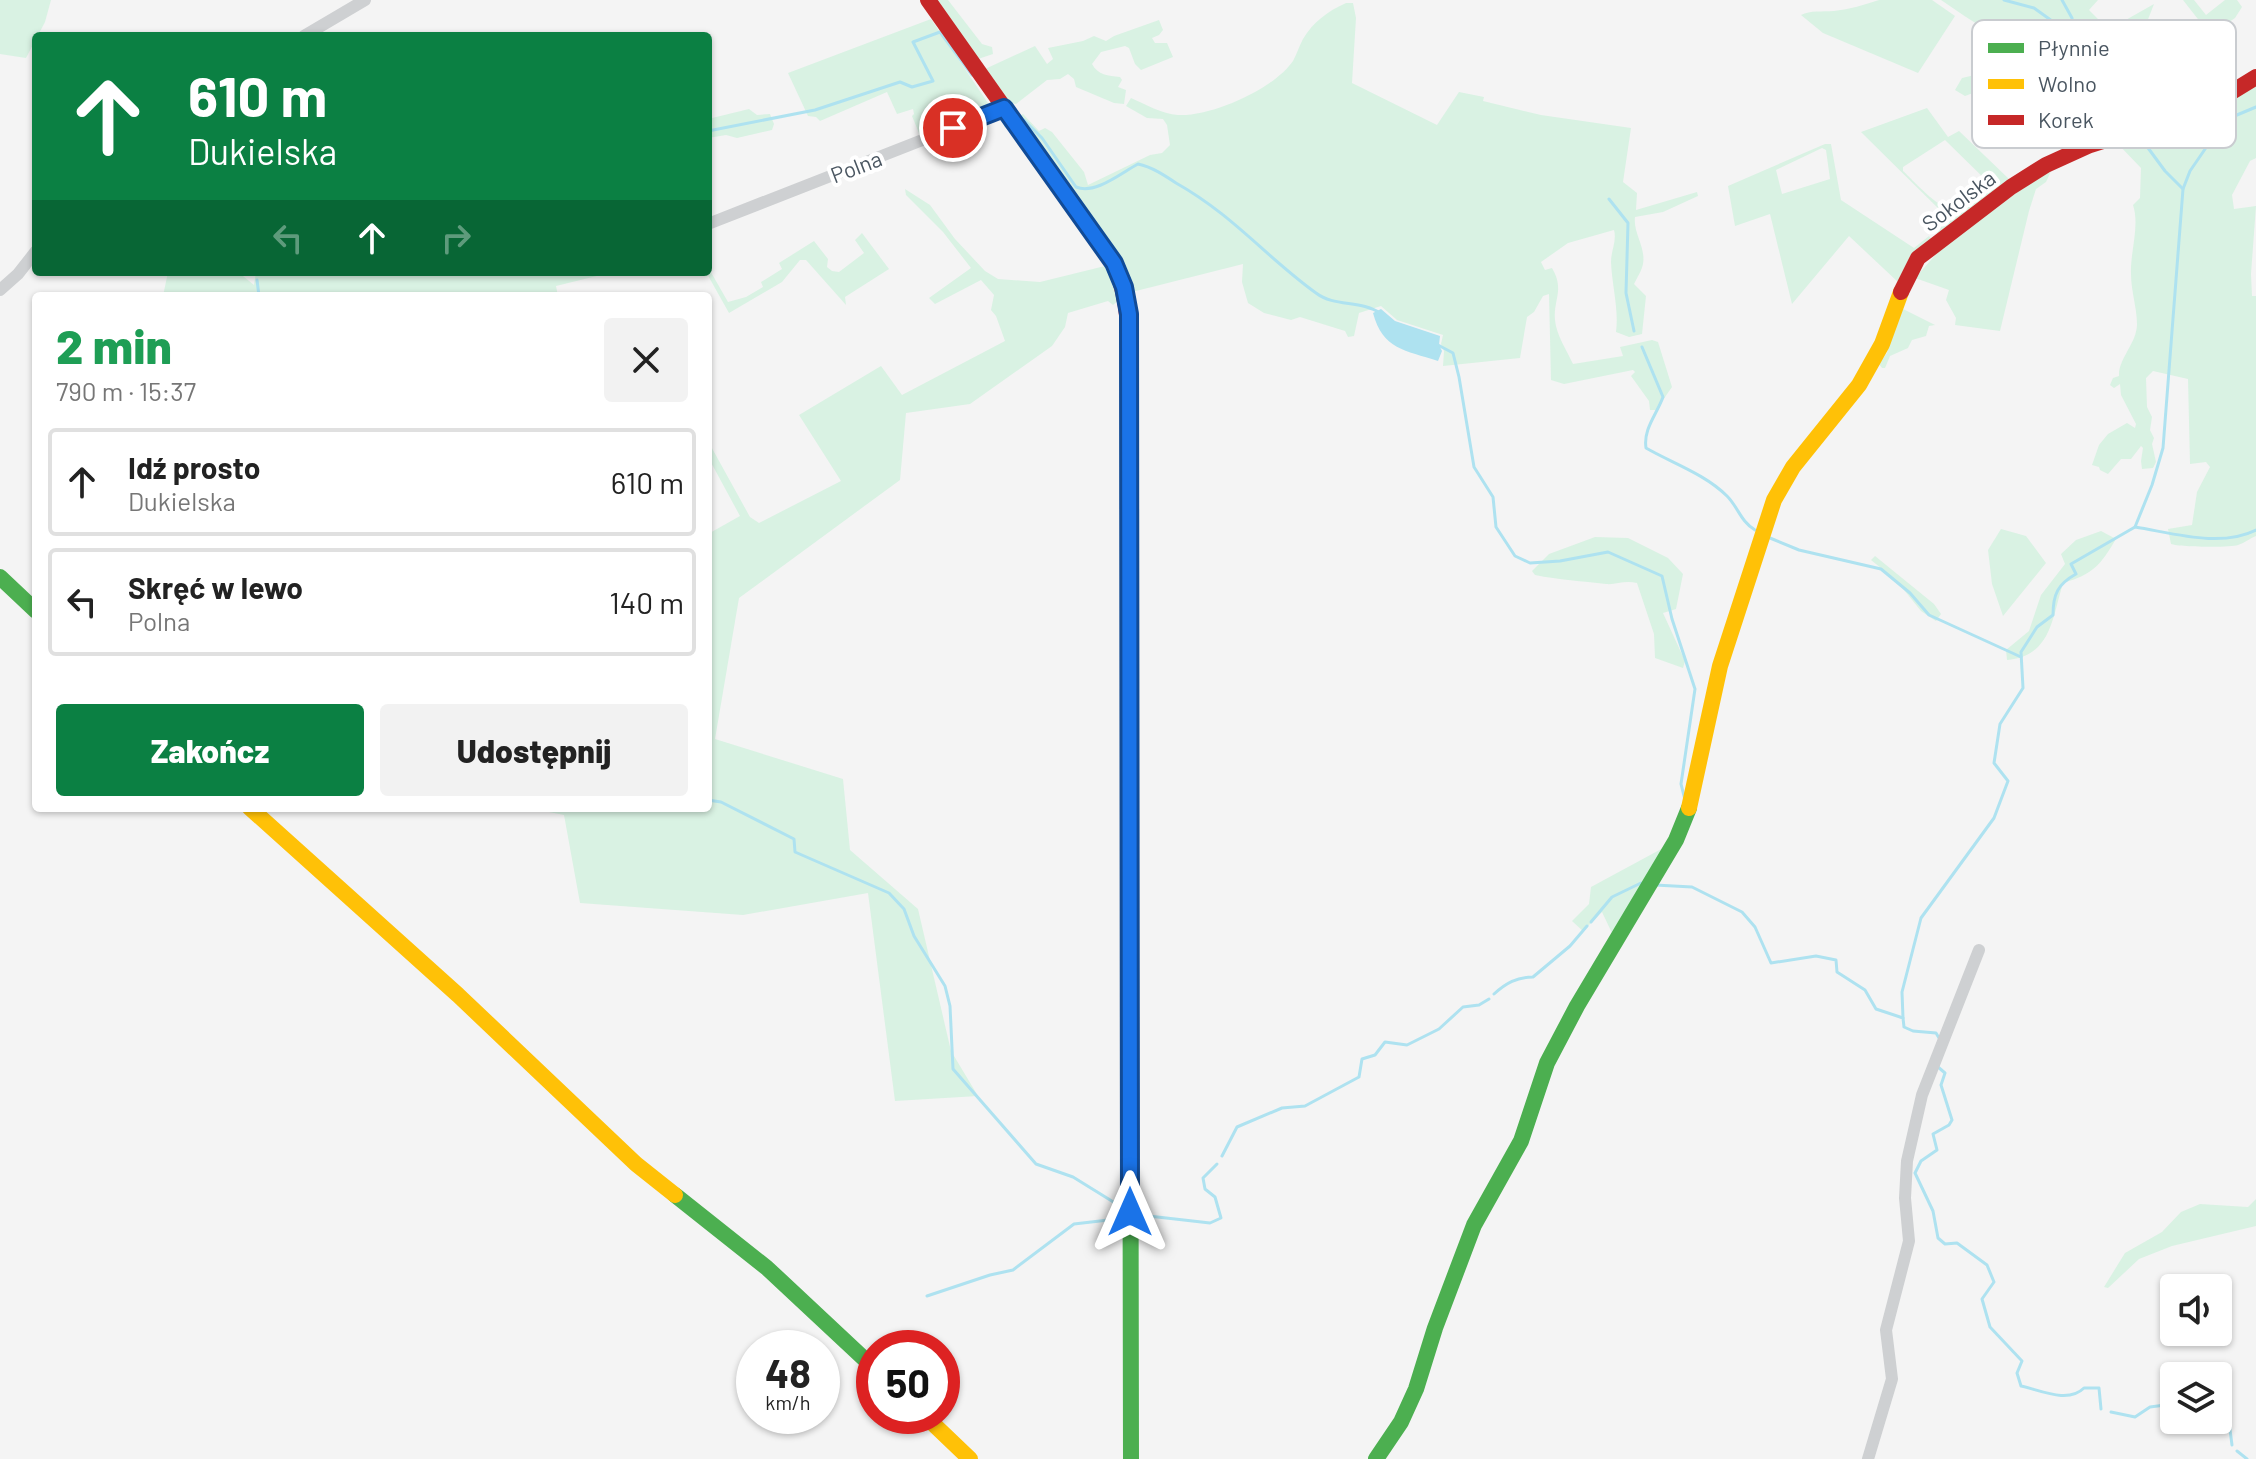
<!DOCTYPE html>
<html lang="pl">
<meta charset="utf-8">
<style>
:root{--surface:#fff;--page:#f2f2f2;--text:#222;--muted:#767676;--line:#e0e0e0;--accent:#0b8043}
body{margin:0;font-family:Barlow,sans-serif;background:var(--page);color:var(--text);height:100vh;display:flex;flex-direction:column;font-size:30px;white-space:nowrap}
*{box-sizing:border-box;margin:0}
p{font-size:26px;color:var(--muted)}
.icon{flex:none;width:44px;height:44px;fill:none;stroke:currentColor;stroke-width:2;stroke-linecap:round;stroke-linejoin:round}
.map{position:relative;flex:1;overflow:hidden}
.drawer{position:absolute;left:32px;top:292px;width:680px;height:520px;display:flex;flex-direction:column;background:var(--surface);border-radius:8px;box-shadow:0 2px 6px #0004}
.drawer>*{flex:none}
.guide{position:absolute;left:32px;top:32px;width:680px;height:244px;border-radius:8px;box-shadow:0 2px 6px #0004;background:#0b8043;color:#fff;overflow:hidden}
.buttons{position:absolute;left:2160px;top:1274px;display:grid;gap:16px}
.buttons a{display:grid;place-items:center;width:72px;height:72px;border-radius:8px;background:var(--surface);box-shadow:0 2px 6px #0004;font-size:40px}
.speed{position:absolute;left:736px;top:1330px;display:flex;gap:16px;font-size:40px;font-weight:700;text-align:center}
.speed>*{display:grid;place-content:center;width:104px;height:104px;border-radius:50%;background:var(--surface);box-shadow:0 2px 6px #0004;line-height:1}
.speed small{font-size:20px;font-weight:400}
.speed .limit{border:12px solid #d22;background:#fff;color:#111}
.pin{position:absolute;display:grid;place-items:center;width:68px;height:68px;color:#fff;margin:-34px;border:4px solid #fff;border-radius:50%;box-shadow:0 2px 8px #0007}
.me{position:absolute;width:88px;margin:-44px;rotate:0deg;stroke-linejoin:round;filter:drop-shadow(0 0 6px #0008)}
.turn{display:flex;align-items:center;gap:28px;height:168px;padding:0 24px;font-size:36px}
.turn .icon{width:104px;height:104px;stroke-width:2.5}
.turn b{display:block;font-size:56px;line-height:68px}
.lanes{display:flex;align-items:center;height:76px;padding:0 24px;background:#0003;justify-content:center;gap:40px;direction:ltr}
.lanes .off{opacity:.35}
.round{display:grid;place-items:center;flex:none;width:84px;height:84px;border-radius:8px;background:var(--page)}
.headline{display:flex;align-items:center;justify-content:space-between;height:136px;padding:0 24px}
h1{font-size:48px;font-weight:800;line-height:60px;color:#1e9e55}
.cta{display:flex;gap:16px;margin-top:auto;padding:16px 24px}
.cta a{flex:1;height:92px;border-radius:8px;background:var(--accent);color:#fff;font-size:32px;font-weight:800;line-height:92px;text-align:center}
.cta a+a{background:var(--page);color:var(--text)}
ul{padding:0;list-style:none}
li{display:flex;align-items:center;gap:24px;height:108px;margin:0 16px 12px;padding:0 8px;border:4px solid var(--line);border-radius:8px}
li div{flex:1}
li b{display:block;font-size:30px}
li em{font-style:normal}
.map>svg:first-child{display:block}
.green{fill:#d9f2e3;fill-rule:evenodd}
.water{fill:#aee2f0}
.lines{fill:none;stroke-linecap:round;stroke-linejoin:round}
.stream{stroke:#aee2f0;stroke-width:3}
.street{stroke:#ced0d2;stroke-width:12}
.fast{stroke:#4caf50;stroke-width:16}
.slow{stroke:#ffc107;stroke-width:16}
.jam{stroke:#c62828;stroke-width:16}
.route-casing{stroke:#114b97;stroke-width:20}
.route{stroke:#1a73e8;stroke-width:14}
.labels{text-anchor:middle;dominant-baseline:central;stroke-width:8;stroke-linejoin:round;paint-order:stroke}
.street-label{font-size:22px;fill:#4a5661;stroke:#fff}
.key{fill:#fff;stroke:#c9ccd0;stroke-width:2}
.key-label{font-size:22px;fill:#4a5661}
</style>
<div class="map">
<svg width="2256" height="1459" viewBox="0 0 2256 1459">
<rect width="100%" height="100%" fill="#f4f4f4"/>
<g class="green">
<polygon points="0,0 51,0 45,22 26,58 0,54"/>
<polygon points="937,0 948,0 982,44 992,47 993,54 978,59"/>
<path d="M1879,0H1932L1955,16L1918,73L1823,33L1801,15C1810,10 1823,12 1834,11C1850,9 1864,5 1879,0Z"/>
<path d="M1941,0H2098L2089,10L2104,25C2088,36 2075,50 2057,54C2028,62 1965,16 1941,0Z"/>
<path d="M2183,0H2194L2206,15L2225,0H2237L2242,7L2235,18L2223,26L2213,20C2201,35 2189,38 2172,49L2174,53L2164,63L2159,50L2201,23Z"/>
<path d="M1346,3H1353L1356,18L1352,83L1437,125L1459,92L1484,97L1483,101L1541,115L1631,128L1623,182L1637,193L1636,210L1697,192L1698,196L1663,212L1635,217C1633,233 1646,247 1643,264C1642,270 1637,278 1634,284L1646,296L1642,334L1629,337L1616,332C1619,309 1612,286 1611,262C1611,250 1617,241 1614,230L1568,243L1541,262L1545,270L1552,268C1565,290 1553,300 1555,320C1556,334 1567,351 1573,364L1623,356L1620,347L1652,340L1658,342L1672,387L1656,410H1650L1649,401L1631,376L1635,372L1633,370L1564,384L1551,380L1549,294L1543,296L1534,312L1527,317L1520,358L1443,366L1444,351L1441,344L1443,335L1397,320L1381,306L1359,313L1354,336L1348,337L1345,331L1300,317L1291,320L1264,313L1248,303L1242,282L1243,264L1132,292L1058,170L1048,160L1019,116L1023,114L1039,131L1045,128L1052,132L1084,172L1088,185L1150,155L1162,153L1170,145L1167,125L1163,119L1147,118L1126,106L1131,98C1145,104 1162,114 1178,115C1210,117 1273,90 1293,61C1297,54 1299,46 1303,39C1313,22 1328,11 1346,3Z"/>
<polygon points="2154,4 2147,22 2147,32 2113,51 2110,46 2101,52 2130,100 2132,102 2141,97 2139,93 2144,89 2157,115 2101,133 2064,108 2060,105 2061,102 2035,86 2029,91 2024,85 2030,76 2045,69 2060,95 2086,85 2072,56 2101,34"/>
<polygon points="931,19 992,109 921,138 912,116 914,114 913,109 897,114 887,92 820,121 816,117 808,116 788,73"/>
<path d="M1159,20L1163,30L1159,35L1152,38L1155,43H1167L1173,57L1141,70L1135,64L1129,48L1125,46L1101,52L1092,64C1098,75 1108,76 1120,77L1122,80L1118,87L1126,90L1124,104L1114,103L1076,87L1074,79L1068,74L1060,79L1047,80L1016,104L1010,103L985,69L1035,46L1047,64L1053,59L1048,48L1083,41L1094,36L1106,41L1114,36Z"/>
<polygon points="2000,47 2044,61 1987,82 1984,89 1965,96 1955,90 1962,78 1979,74"/>
<path d="M2256,85V158L2250,161L2232,195L2234,209L2256,206L2251,274L2252,296H2256V536C2250,538 2245,543 2238,545C2230,548 2179,547 2171,544L2168,529L2192,525L2197,492L2210,467L2206,462L2190,464L2188,379L2153,371L2146,378L2147,407L2152,417L2150,430L2154,438L2152,444L2156,462L2153,468L2142,469L2141,461L2143,448L2141,446L2131,459H2121L2108,474L2100,470L2099,467L2092,465L2099,445L2108,434L2127,423L2135,428L2136,424L2121,395L2120,384L2114,388L2110,385L2113,378L2119,376C2118,359 2137,343 2137,324C2137,308 2131,291 2131,274C2130,252 2140,226 2133,205L2140,198L2141,168L2118,144Z"/>
<path d="M1927,108L1948,137L1959,131L2010,180L1939,234L1934,232L1949,219L1861,132ZM1945,140L1990,184C1980,191 1965,208 1953,209C1940,211 1913,180 1903,171V167Z"/>
<polygon points="749,109 757,115 770,114 774,124 772,130 737,138 726,135 708,138 708,119"/>
<path d="M1825,144H1831L1841,200L1914,248L1929,236L1932,240L1899,283L1849,236L1792,304L1770,214L1735,226L1728,186ZM1822,148L1826,150L1830,179L1782,194L1776,170Z"/>
<polygon points="2053,167 2046,182 2036,189 2029,211 2000,331 1955,325 1956,318 1946,300 1949,290 1915,278 1947,242"/>
<polygon points="905,189 930,205 955,239 985,271 998,279 1040,282 1105,266 1119,294 1118,301 1113,305 1108,301 1068,313 1065,327 1052,346 970,404 906,413 900,480 739,598 715,739 843,779 850,850 918,909 951,1051 978,1096 895,1101 868,893 743,915 580,903 564,815 529,808 708,808 708,534 740,516 708,457 708,441 750,517 759,523 841,481 799,415 881,366 902,395 1005,341 996,316 991,310 994,295 981,280 935,304 929,298 971,268 943,232 906,195"/>
<polygon points="862,233 889,269 845,297 846,305 806,260 800,260 782,282 729,313 706,272 708,272 708,267 728,302 746,297 763,287 761,282 782,269 779,263 814,241 828,259 827,267 832,271 839,272 864,253 855,240"/>
<path d="M168,272H238L254,285L256,272H564L565,275C579,270 597,272 613,272L556,286L558,296H163Z"/>
<polygon points="1899,307 1935,325 1929,326 1926,336 1912,340 1908,348 1890,356 1885,368 1882,368 1879,364 1887,353"/>
<polygon points="2001,529 2026,536 2046,563 2003,616 1992,584 1988,550"/>
<path d="M2101,531L2116,539C2100,566 2093,574 2063,583C2052,619 2051,656 2007,660L2006,650L2029,631L2041,595L2065,564L2061,554L2076,540Z"/>
<path d="M1595,537L1628,538L1668,558L1683,574L1676,609L1663,613L1685,661L1683,668L1655,658L1654,634L1637,583C1624,580 1616,585 1606,584C1582,581 1559,580 1535,575L1532,571L1549,554Z"/>
<polygon points="1875,556 1934,604 1941,614 1936,621 1921,611 1896,580 1871,560"/>
<polygon points="1665,847 1612,933 1602,912 1583,931 1572,921 1589,904 1591,887"/>
<polygon points="2256,1199 2256,1226 2172,1246 2139,1259 2108,1288 2104,1287 2125,1253 2162,1232 2181,1212 2200,1204 2248,1207"/>
</g>
<path class="water" d="M1381,309L1395,321L1440,336L1439,345L1442,351L1438,361C1405,350 1383,350 1373,313Z"/>
<g class="lines">
<g class="stream">
<polyline points="2004,0 2034,8 2066,31 2087,55 2114,108 2130,124"/>
<polyline points="2062,0 2072,18 2074,38"/>
<polyline points="1002,118 1006,126"/>
<path d="M1024,120L1042,138L1076,187C1095,195 1121,173 1138,164C1152,167 1164,175 1176,183C1233,215 1266,257 1316,293C1334,307 1361,300 1380,313"/>
<polyline points="708,131 815,110 900,82 912,87 933,81 913,42 940,32 972,75"/>
<polyline points="2140,137 2165,171 2183,189"/>
<polyline points="1609,199 1628,223 1626,293 1634,331"/>
<polyline points="257,280 259,296"/>
<polyline points="1438,345 1453,353 1459,377 1474,467 1493,497 1496,527 1515,556 1530,563 1560,561 1608,552 1662,576 1672,619 1695,689 1681,784 1685,800"/>
<path d="M1642,347L1663,397C1657,414 1643,429 1646,448C1672,463 1705,474 1727,496C1738,507 1741,522 1755,530"/>
<path d="M2135,527C2173,533 2220,548 2256,530"/>
<polyline points="1770,538 1799,550 1881,569 1910,593 1929,615 2021,657"/>
<polyline points="708,800 721,802 794,839 795,852 889,893 904,909 914,936 945,986 950,1006 953,1069 1036,1164 1073,1177 1115,1203 1121,1214 1117,1219 1074,1224 1013,1270 990,1275 927,1296"/>
<polyline points="1655,885 1692,887 1742,912 1755,927 1771,963 1816,956 1836,960 1837,972 1865,990 1876,1009 1903,1018 1904,1027 1913,1031 1936,1033 1939,1038"/>
<polyline points="1591,922 1612,897 1641,883"/>
<path d="M1494,994C1506,983 1517,977 1533,977L1570,946L1587,926"/>
<path d="M1903,1018L1902,992L1921,918L1994,818L2008,781L1994,763L2000,724L2023,688L2021,652L2037,627L2053,615C2053,594 2058,584 2076,574L2071,564L2135,527L2152,485L2163,448L2183,189L2190,171L2225,120L2256,107"/>
<path d="M1938,1067L1945,1073L1941,1085L1952,1120L1949,1125L1933,1134L1937,1150L1921,1161L1915,1173L1933,1211L1938,1238L1945,1244L1957,1243L1987,1265L1994,1282L1982,1299L1990,1327L2022,1361L2017,1373L2021,1386C2040,1390 2068,1404 2084,1388H2099L2101,1409"/>
<polyline points="1222,1156 1237,1127 1282,1108 1305,1106 1359,1077 1362,1059 1375,1055 1385,1042 1407,1045 1439,1029 1463,1007 1479,1005 1489,999"/>
<polyline points="1140,1215 1210,1223 1221,1218 1215,1197 1205,1189 1203,1178 1217,1164"/>
<polyline points="2111,1412 2135,1417 2150,1407 2165,1405 2168,1398 2174,1401"/>
<polyline points="2218,1415 2229,1422 2232,1445"/>
<polyline points="2237,1451 2247,1459"/>
</g>
<g class="street">
<polyline points="304,36 365,0"/>
<polyline points="708,224 1004,108"/>
<polyline points="0,290 18,274 36,251"/>
<polyline points="1868,1459 1892,1379 1886,1330 1909,1241 1905,1198 1907,1161 1922,1095 1979,950"/>
</g>
<g class="fast">
<polyline points="0,577 36,611"/>
<polyline points="1130,845 1131,1459"/>
<polyline points="675,1195 767,1268 874,1368"/>
<polyline points="1376,1459 1401,1422 1416,1389 1435,1328 1474,1225 1521,1141 1547,1063 1577,1006 1676,840 1689,808"/>
</g>
<g class="slow">
<polyline points="1129,404 1130,845"/>
<polyline points="250,808 458,995 636,1164 675,1195"/>
<polyline points="1689,808 1720,666 1774,500 1793,467 1859,385 1882,344 1901,292"/>
<polyline points="925,1416 970,1459"/>
</g>
<g class="jam">
<path d="M928,0L1114,263C1133,309 1129,355 1129,404"/>
<polyline points="1901,292 1918,258 2011,187 2046,165 2090,145 2204,109 2256,77"/>
</g>
</g>
<g class="lines">
<g class="route-casing">
<polyline id="route" points="953,128 1004,108 1114,263 1124,287 1129,314 1130,1212"/>
</g>
<use href="#route" class="route"/>
</g>
<g class="labels">
<g class="street-label">
<text transform="translate(856 166) rotate(-21)">Polna</text>
<text transform="translate(1958 200) rotate(-37)">Sokolska</text>
</g>
</g>
<rect x="1972" y="20" width="264" height="128" rx="12" class="key"/>
<rect x="1988" y="43" width="36" height="10" fill="#4caf50"/>
<rect x="1988" y="79" width="36" height="10" fill="#ffc107"/>
<rect x="1988" y="115" width="36" height="10" fill="#c62828"/>
<g class="key-label">
<text x="2038" y="56">Płynnie</text>
<text x="2038" y="92">Wolno</text>
<text x="2038" y="128">Korek</text>
</g>
</svg>
<div class="buttons">
<a><svg class="icon" aria-label="sound" viewBox="0 0 24 24"><path d="M4 9h4l5-4v14l-5-4H4zM17 9q2 3 0 6"/></svg></a>
<a><svg class="icon" aria-label="layers" viewBox="0 0 24 24"><path d="M12 4l9 5-9 5-9-5zM3 14l9 5 9-5"/></svg></a>
</div>
<div class="speed"><div>48<small>km/h</small></div><div class="limit">50</div></div>
<div class="pin" style="left:953px;top:128px;background:#d93025"><svg class="icon" aria-label="arrive" viewBox="0 0 24 24"><path d="M6 21V4h12l-3 4 3 4H6"/></svg></div>
<svg class="me" style="left:1130px;top:1212px" viewBox="-20 -20 40 40"><path d="M0-17L14 15 0 8-14 15z" fill="#1a73e8" stroke="#fff" stroke-width="4"/></svg>
<div class="guide">
<div class="turn"><svg class="icon" aria-label="ahead" viewBox="0 0 24 24"><path d="M12 20V5M6 11l6-6 6 6"/></svg><div><b>610 m</b>Dukielska</div></div>
<div class="lanes"><svg class="icon off" aria-label="left" viewBox="0 0 24 24"><path d="M17 20v-9H6M10 6l-5 5 5 5"/></svg><svg class="icon" aria-label="ahead" viewBox="0 0 24 24"><path d="M12 20V5M6 11l6-6 6 6"/></svg><svg class="icon off" aria-label="right" viewBox="0 0 24 24"><path d="M7 20v-9h11M14 6l5 5-5 5"/></svg></div>
</div>
<section class="drawer">
<div class="headline"><div><h1>2 min</h1><p>790 m · 15:37</p></div><a class="round"><svg class="icon" aria-label="close" viewBox="0 0 24 24"><path d="M6 6l12 12M18 6L6 18"/></svg></a></div>
<ul>
<li><svg class="icon" aria-label="ahead" viewBox="0 0 24 24"><path d="M12 20V5M6 11l6-6 6 6"/></svg><div><b>Idź prosto</b><p>Dukielska</p></div><em>610 m</em></li>
<li><svg class="icon" aria-label="left" viewBox="0 0 24 24"><path d="M17 20v-9H6M10 6l-5 5 5 5"/></svg><div><b>Skręć w lewo</b><p>Polna</p></div><em>140 m</em></li>
</ul>
<div class="cta"><a>Zakończ</a><a>Udostępnij</a></div>
</section>
</div>
